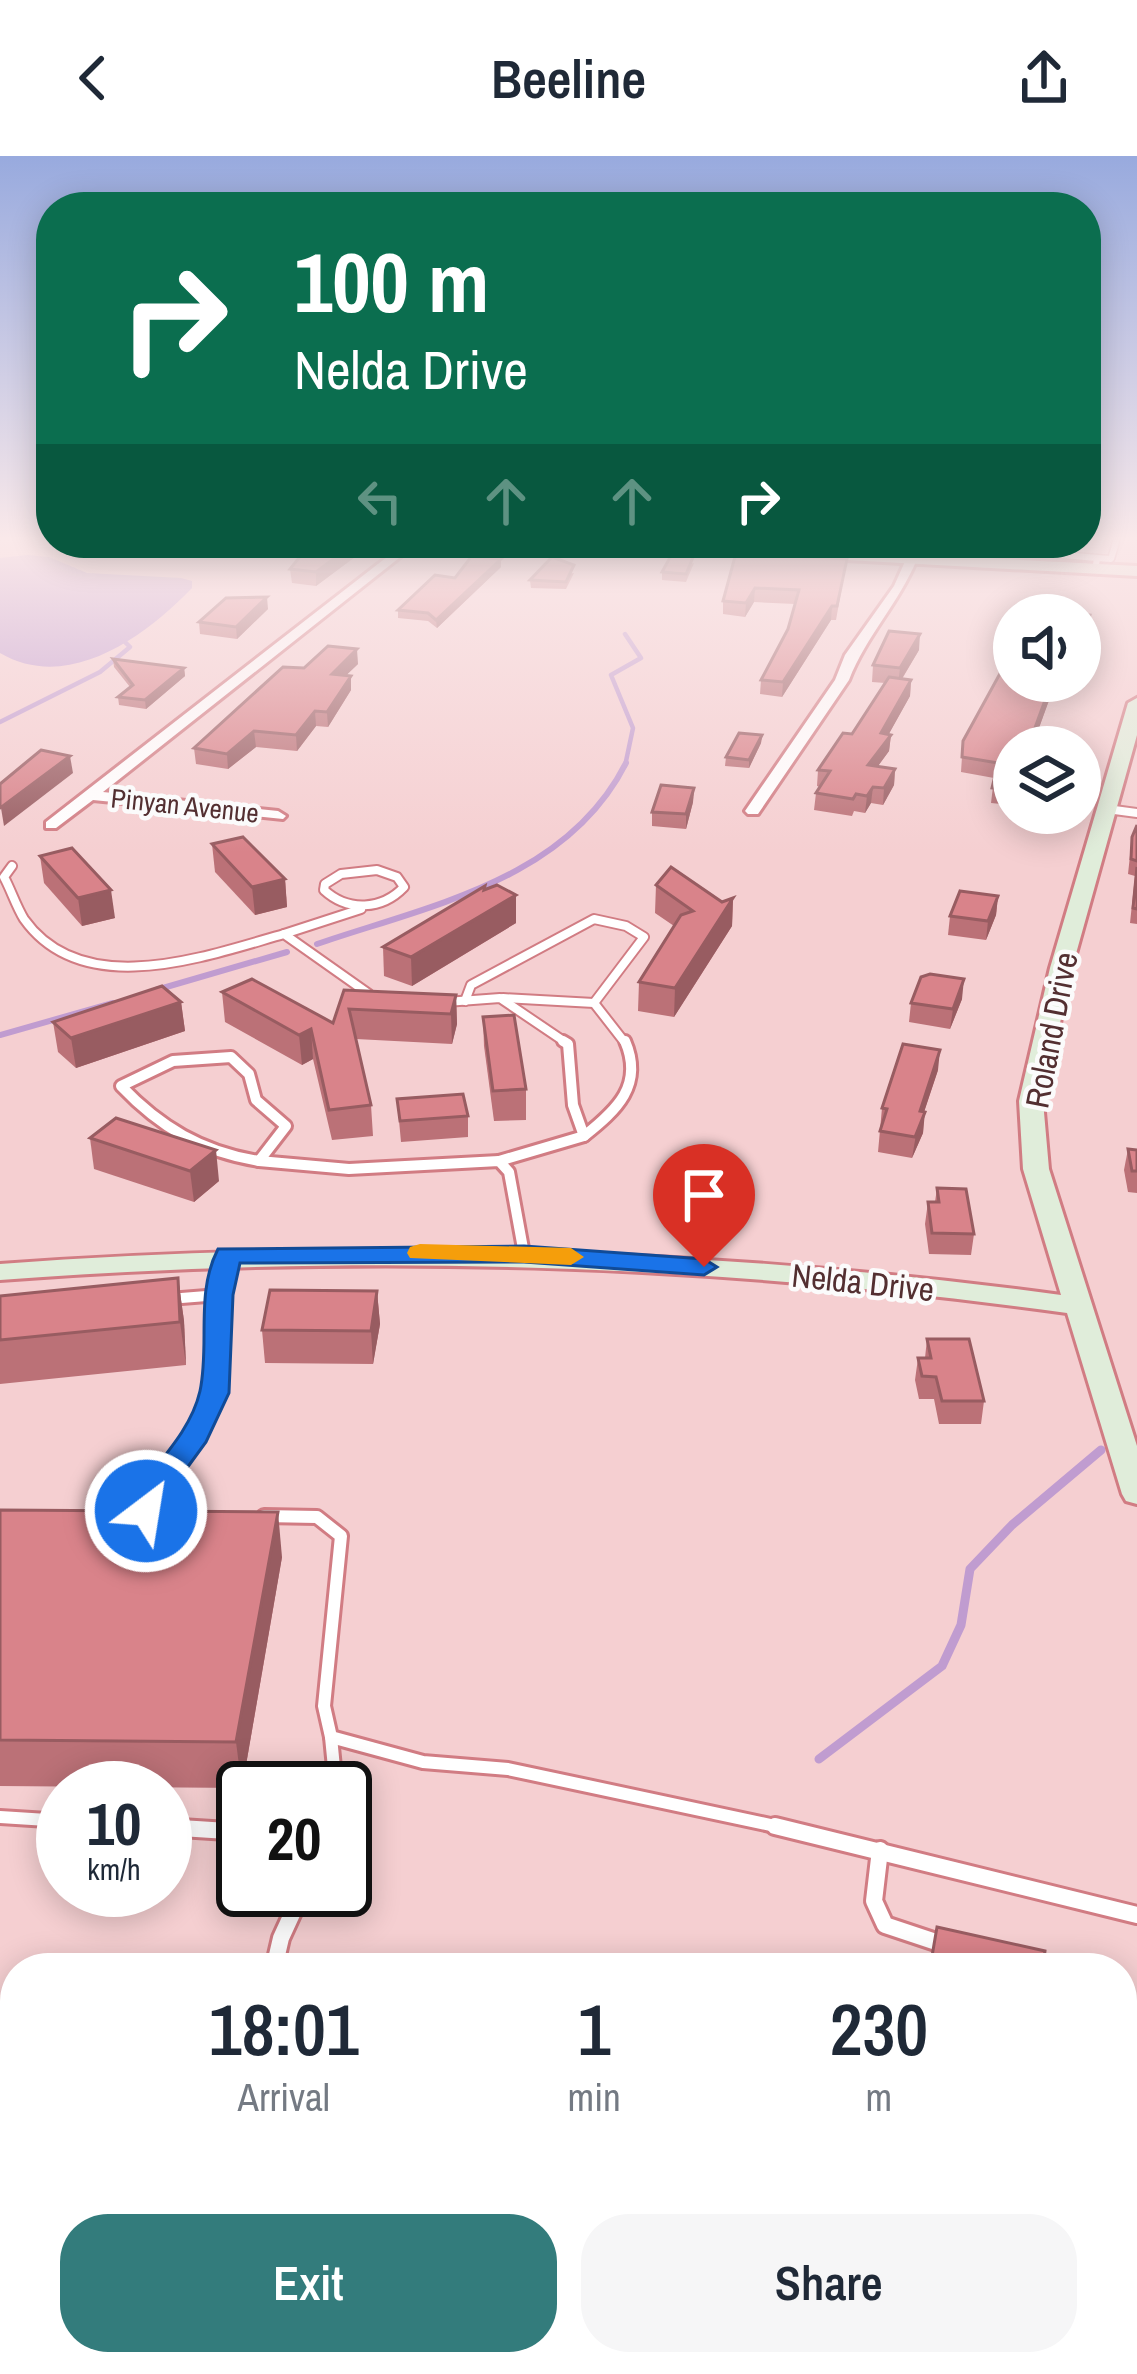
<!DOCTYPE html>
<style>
:root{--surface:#fff;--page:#f6f6f7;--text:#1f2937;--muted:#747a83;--accent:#337c7c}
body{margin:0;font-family:"Archivo Narrow",sans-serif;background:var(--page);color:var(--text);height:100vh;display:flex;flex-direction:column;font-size:45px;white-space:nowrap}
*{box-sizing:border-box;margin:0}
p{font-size:39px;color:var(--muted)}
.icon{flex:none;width:66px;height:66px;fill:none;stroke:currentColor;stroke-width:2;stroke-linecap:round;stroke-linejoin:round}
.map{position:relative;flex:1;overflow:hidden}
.details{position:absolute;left:0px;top:1797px;width:1137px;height:423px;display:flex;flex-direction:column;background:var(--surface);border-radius:48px 48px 0 0;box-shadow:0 6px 30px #0003}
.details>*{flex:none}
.hud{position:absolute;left:36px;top:36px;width:1065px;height:366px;border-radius:48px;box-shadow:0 6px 30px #0003;background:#0b6e4f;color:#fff;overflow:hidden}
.tools{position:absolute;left:993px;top:438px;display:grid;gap:24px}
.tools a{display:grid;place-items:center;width:108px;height:108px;border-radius:50%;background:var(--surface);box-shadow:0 6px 30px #0003;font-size:60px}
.speed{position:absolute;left:36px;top:1605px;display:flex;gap:24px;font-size:60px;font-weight:700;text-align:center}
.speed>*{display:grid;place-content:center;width:156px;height:156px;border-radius:50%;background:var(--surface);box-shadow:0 6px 30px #0003;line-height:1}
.speed small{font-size:30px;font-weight:400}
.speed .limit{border:6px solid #111;border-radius:18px;background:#fff;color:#111}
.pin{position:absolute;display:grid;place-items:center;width:102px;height:102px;color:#fff;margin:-123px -51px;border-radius:50% 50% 50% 0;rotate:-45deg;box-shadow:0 0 12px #0007}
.pin .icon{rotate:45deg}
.me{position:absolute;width:132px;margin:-66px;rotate:31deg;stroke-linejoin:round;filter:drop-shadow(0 0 9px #0008)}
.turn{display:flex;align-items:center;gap:42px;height:252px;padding:0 60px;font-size:54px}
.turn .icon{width:156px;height:156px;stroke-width:2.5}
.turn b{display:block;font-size:84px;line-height:102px}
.lanes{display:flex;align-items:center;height:114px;padding:0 60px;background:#0003;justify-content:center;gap:60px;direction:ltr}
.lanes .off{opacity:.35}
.eta{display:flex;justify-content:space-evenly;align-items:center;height:204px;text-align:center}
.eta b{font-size:72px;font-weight:600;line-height:84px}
.button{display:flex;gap:24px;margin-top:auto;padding:24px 60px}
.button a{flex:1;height:138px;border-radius:48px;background:var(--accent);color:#fff;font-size:48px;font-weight:600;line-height:138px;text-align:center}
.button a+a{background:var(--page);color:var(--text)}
header{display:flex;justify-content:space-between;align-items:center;height:156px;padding:0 60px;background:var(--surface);font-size:54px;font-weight:600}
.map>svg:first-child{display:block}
.water{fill:#c09cd0}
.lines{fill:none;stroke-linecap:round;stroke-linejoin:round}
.stream-far2{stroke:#c09cd0;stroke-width:4.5}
.stream-far1{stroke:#c09cd0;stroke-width:6}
.stream{stroke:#c09cd0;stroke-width:9}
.lane-far4-casing{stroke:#d17c83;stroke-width:9}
.lane-far3-casing{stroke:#d17c83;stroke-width:12}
.lane-far2-casing{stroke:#d17c83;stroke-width:16}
.lane-far1-casing{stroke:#d17c83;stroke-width:18}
.lane-casing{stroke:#d17c83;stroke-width:22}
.street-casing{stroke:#d17c83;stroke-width:6}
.secondary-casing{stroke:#d17c83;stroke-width:6}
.lane-far4{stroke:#fff;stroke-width:6}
.lane-far3{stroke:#fff;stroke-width:8}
.lane-far2{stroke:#fff;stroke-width:10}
.lane-far1{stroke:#fff;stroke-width:12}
.lane{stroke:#fff;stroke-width:16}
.street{fill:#fff;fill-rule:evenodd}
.secondary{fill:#e0edda;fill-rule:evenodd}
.wall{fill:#bb7177}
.shaded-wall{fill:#985c61}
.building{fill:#d9838a;stroke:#985c61;stroke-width:3}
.route{fill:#1a73e8;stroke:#114b97;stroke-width:3}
.slow{fill:#f59e0b}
.labels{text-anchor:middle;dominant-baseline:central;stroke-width:9;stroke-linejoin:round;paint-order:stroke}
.far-street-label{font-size:27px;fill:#532f31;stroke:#fbfbfb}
.street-label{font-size:33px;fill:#532f31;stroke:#fbfbfb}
</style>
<header><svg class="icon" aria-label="back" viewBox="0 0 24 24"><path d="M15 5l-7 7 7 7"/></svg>Beeline<svg class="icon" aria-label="share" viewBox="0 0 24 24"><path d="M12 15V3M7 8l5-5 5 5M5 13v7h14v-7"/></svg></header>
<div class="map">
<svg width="1137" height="2218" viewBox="0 0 1137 2218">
<rect width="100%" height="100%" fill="#f5cfd1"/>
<path class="water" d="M27,399L49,401L87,417L181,422L192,425V432C145,481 68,537 0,497V402Z"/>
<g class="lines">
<g class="stream-far2">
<polyline points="0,566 100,516 130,491 120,481"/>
<polyline points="625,610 633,572 611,519 641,502 625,478"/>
</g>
<g class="stream-far1">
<path d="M317,788C431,749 567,724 626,607"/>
<polyline points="156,834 287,796"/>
<polyline points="0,879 113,847"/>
</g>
<polyline class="stream" points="819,1603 942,1510 961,1469 970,1413 1012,1369 1101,1294"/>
<g class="lane-far4-casing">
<g id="lane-far4">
<polyline points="963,387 975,391 972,406"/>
<polyline points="975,391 1097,402"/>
<polyline points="1096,409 1097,402 1111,403 1116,386"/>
</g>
</g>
<g class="lane-far3-casing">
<g id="lane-far3">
<polyline points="1107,653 1137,657"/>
<path d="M12,710L4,721C11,734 16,750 24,763C83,846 206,800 284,778L369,838"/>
<path d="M377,714L397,721L404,731C382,754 348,756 324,734L325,728L341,718Z"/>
<polyline points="284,778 361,753"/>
<polyline points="503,842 594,847"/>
<polyline points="465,845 471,829 594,763 626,770 644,781 594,847 626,888"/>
<polyline points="446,846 500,842 568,888"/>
</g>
</g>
<g class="lane-far2-casing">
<g id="lane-far2">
<path d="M231,901L249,918L256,944L286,970L259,1005C202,996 160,971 121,930L173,905Z"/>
<path d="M584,980C617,954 644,929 625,885"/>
<polyline points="259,1005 349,1013 499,1005 509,1016 524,1098"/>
<polyline points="499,1005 584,980 573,949 568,888 563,885"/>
<polyline points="169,1143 219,1139"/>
<polyline points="215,1236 219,1139 228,1100"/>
</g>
</g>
<g class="lane-far1-casing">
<g id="lane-far1">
<polyline points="155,1356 146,1355 144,1348 191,1286 215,1233"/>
<polyline points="264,1360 317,1361 341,1380 324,1550 331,1581 423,1606 508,1613 789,1673"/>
<polyline points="331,1581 336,1632"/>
<polyline points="0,1661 63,1665"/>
<polyline points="165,1671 195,1673"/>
</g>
</g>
<g class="lane-casing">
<g id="lane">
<polyline points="775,1670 1137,1759"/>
<polyline points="165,1671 243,1676"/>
<polyline points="880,1694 874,1745 885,1769 945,1789"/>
<polyline points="274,1812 281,1782 303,1734"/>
<polyline points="854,2205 914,2218"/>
<polyline points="195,2218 197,2205"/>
<polyline points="430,2218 433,2205"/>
<polyline points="983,2218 986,2205"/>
</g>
</g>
<g class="street-casing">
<g id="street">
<polygon points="405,387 418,387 103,636 278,655 286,660 283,663 93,644 56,672 46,672 46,666"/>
<path d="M907,401L917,403C899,447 866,480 849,524L758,658H748L745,655L835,524L845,499L894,430Z"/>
</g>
</g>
<g class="secondary-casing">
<g id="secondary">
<polygon points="608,387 698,387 1137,410 1137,420 615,391"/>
<path d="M1137,542V579L1072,812L1043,945L1049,1013L1137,1290V1348L1126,1345L1122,1338L1067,1157C708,1107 361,1097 0,1124V1108C356,1082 707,1091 1061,1139L1023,1013L1019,945L1050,812L1128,547Z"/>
<polygon points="1137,1938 1137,2185 1131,2187 1137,2194 1137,2218 1096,2218 1096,2205 1122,2205 1122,1945"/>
</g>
</g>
<use href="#lane-far4" class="lane-far4"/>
<use href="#lane-far3" class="lane-far3"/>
<use href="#lane-far2" class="lane-far2"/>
<use href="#lane-far1" class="lane-far1"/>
<use href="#lane" class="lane"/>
<use href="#street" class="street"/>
<use href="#secondary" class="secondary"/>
</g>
<g class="wall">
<polygon points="311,387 371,387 371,389 316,430 292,427 290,413"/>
<polygon points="736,397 847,403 836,464 831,464 782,541 760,538 761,524 788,473 795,448 754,446 745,461 723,458 723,445"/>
<polygon points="501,403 501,411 437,472 428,465 398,462 398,454 455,422"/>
<polygon points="694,407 686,426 662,424 662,416"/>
<polygon points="574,417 566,433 531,432 530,424"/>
<polygon points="268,453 237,483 200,478 199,466"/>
<polygon points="919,494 902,523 911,524 910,540 888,579 891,579 889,595 878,610 895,613 894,629 883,649 871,647 865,657 854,655 852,660 814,654 816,637 820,631 817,630 818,614 852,578 885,527 872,526 873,509"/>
<polygon points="113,503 184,512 185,520 146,553 119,549 118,541 130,531 114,511"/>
<polygon points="358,508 346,519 351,520 351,534 328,571 316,570 297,595 256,591 228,613 196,608 194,592 304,512"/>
<polygon points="1014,525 1056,525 1032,591 1014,591 1014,641 1011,649 991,647 994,622 961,616 963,585"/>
<polygon points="762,579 761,587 749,612 725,610 726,601"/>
<polygon points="694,632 693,646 686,673 652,670 652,656"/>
<polygon points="1137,669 1137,768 1130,767 1135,720 1128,718 1132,681"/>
<polygon points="212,688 285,723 287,751 255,759 215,716"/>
<polygon points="40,700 115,762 82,770 44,727"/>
<polygon points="656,729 722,746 733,742 732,770 674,861 638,855 639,826 674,770 655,757"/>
<polygon points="485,733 516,739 516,767 412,830 384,820 383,791"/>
<polygon points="998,740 996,759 986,784 948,779 950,760"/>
<polygon points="344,834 456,839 457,868 452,888 356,883 371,949 373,980 332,984 313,903 302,909 225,866 222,836 333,867"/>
<polygon points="962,843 950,873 909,866 911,847"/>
<polygon points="181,846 185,875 76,912 58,896 53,866"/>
<polygon points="483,861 526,933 526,964 494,965 484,890"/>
<polygon points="938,914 924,956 923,977 912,1002 878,996 882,952"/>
<polygon points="397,943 468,960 468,981 401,986"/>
<polygon points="116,962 219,1025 194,1046 94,1013 90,982"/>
<polygon points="1128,993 1137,994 1137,1037 1128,1036 1124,1014"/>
<polygon points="937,1032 974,1078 971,1099 929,1098 925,1068 928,1046 935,1046"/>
<polygon points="178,1122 184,1165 186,1209 0,1228 0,1140"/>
<polygon points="377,1135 380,1168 373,1208 265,1207 262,1174"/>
<polygon points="927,1183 984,1245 981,1268 939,1268 934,1243 919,1243 915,1224 918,1202 925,1202"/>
<polygon points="0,1354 282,1401 242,1632 0,1630"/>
</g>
<g class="shaded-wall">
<polygon points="355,387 371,387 371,389 316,430 316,416"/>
<polygon points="501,403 501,411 437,472 436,464"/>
<polygon points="755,432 754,446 745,461 746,447"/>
<polygon points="267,441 268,453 237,483 236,471"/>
<polygon points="832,450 831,464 782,541 783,526"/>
<polygon points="920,478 919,494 898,529 900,512"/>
<polygon points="357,493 358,508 333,532 332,518"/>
<polygon points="184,512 185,520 146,553 145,544"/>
<polygon points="351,520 351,534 328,571 327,556"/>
<polygon points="911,524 910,540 880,594 891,579 889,595 867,625 868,609 881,577"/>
<polygon points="1052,525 1056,525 1032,591 1028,591"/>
<polygon points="315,555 316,570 297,595 296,579"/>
<polygon points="254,575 256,591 228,613 227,598"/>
<polygon points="762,579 761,587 749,612 749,604"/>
<polygon points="70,600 73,617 4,670 1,652"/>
<polygon points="895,613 894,629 883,649 884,632"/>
<polygon points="873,631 871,647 865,657 867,640"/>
<polygon points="694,632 693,646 686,673 686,658"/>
<polygon points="285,723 287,751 255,759 252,731"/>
<polygon points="111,734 115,762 82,770 78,742"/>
<polygon points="516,739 516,767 412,830 411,801"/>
<polygon points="998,740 996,759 986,784 988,765"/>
<polygon points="733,742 732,770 674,861 675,832"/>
<polygon points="964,823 962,843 950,873 953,853"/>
<polygon points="456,839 457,868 452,888 451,858"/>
<polygon points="181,846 185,875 76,912 71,882"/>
<polygon points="311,873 313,903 302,909 299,879"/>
<polygon points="940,894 938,914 921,965 925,956 923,977 912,1002 920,955"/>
<polygon points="216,994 219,1025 194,1046 190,1015"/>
<polygon points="178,1122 184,1165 186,1209 180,1166"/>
<polygon points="377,1135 380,1168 373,1208 371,1175"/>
<polygon points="278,1356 282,1401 242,1632 236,1586"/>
</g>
<g class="building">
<polygon points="311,387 355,387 316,416 290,413"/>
<polygon points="736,397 847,403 837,450 832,450 783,526 761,524 788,473 799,434 755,432 746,447 723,445"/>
<polygon points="672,398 694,399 686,418 662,416"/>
<polygon points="471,401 501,403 436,464 428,457 398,454 435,419 455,422"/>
<polygon points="552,401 574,409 566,426 530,424"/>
<polygon points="267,441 236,471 199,466 226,442"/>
<polygon points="1035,453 1090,459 1080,491 1080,459 1032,459"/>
<polygon points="889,475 920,478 900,512 873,509"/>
<polygon points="328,490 357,493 332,518 351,520 327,556 315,555 296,579 254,575 227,598 194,592 283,511 304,512"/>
<polygon points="1014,492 1014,525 1052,525 1028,591 1014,591 1013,634 992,632 998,607 962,601 963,585"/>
<polygon points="113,503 184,512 145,544 118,541 133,529"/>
<polygon points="889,521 911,524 881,577 891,579 868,609 895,613 884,632 873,631 867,640 856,638 853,643 816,637 830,615 818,614 843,577 852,578"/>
<polygon points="739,577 762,579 749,604 726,601"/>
<polygon points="41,594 70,600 0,652 0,628"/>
<polygon points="661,629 694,632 686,658 652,656"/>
<polygon points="1137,669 1137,705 1131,703 1132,681"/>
<polygon points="243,681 285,723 252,731 212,688"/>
<polygon points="72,692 111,734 78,742 40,700"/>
<polygon points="671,711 722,746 733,742 675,832 639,826 681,759 693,755 656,729"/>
<polygon points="1137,711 1137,753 1133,752"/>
<polygon points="497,729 516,739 411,801 383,791 485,730 484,734"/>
<polygon points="960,735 998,740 988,765 950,760"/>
<polygon points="930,818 964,823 953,853 911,847 921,821"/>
<polygon points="252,823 333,867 344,834 456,839 451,858 349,853 371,949 329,954 311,873 299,879 222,836"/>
<polygon points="162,830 181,846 71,882 53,866"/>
<polygon points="514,859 526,933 493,935 483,861"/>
<polygon points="903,888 940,894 920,955 925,956 915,981 880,975 887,953 882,952"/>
<polygon points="463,938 468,960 400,965 397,943"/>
<polygon points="116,962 216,994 190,1015 90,982"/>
<polygon points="1128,993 1137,994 1137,1015 1132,1015"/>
<polygon points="937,1032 966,1033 974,1078 932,1077 928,1046 939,1046"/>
<polygon points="178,1122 180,1166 0,1184 0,1140"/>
<polygon points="270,1134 377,1135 371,1175 262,1174"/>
<polygon points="927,1183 969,1183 984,1245 942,1245 936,1221 922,1220 918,1202 931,1202"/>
<polygon points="0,1354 278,1356 236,1586 0,1584"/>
<polygon points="937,1771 1045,1795 1043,1812 930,1812"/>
</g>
<linearGradient id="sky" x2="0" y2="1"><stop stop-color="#98aade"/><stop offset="0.55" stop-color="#fae9ea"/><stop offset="1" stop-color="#fae9ea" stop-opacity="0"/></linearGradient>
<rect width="1137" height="696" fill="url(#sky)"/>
<path class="route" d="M524,1090L704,1103L717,1111L704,1119L524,1106L240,1107L233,1139L229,1237L206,1286L160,1349L157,1363H134L128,1348C151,1312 190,1279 200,1235C210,1189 195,1137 218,1093Z"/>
<polygon class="slow" points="420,1088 571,1092 584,1101 571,1109 410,1102 407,1097 410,1091"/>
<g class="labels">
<g class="far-street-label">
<text transform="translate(185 649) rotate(6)">Pinyan Avenue</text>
</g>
<g class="street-label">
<text transform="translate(1051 874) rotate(-79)">Roland Drive</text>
<text transform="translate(863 1126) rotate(6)">Nelda Drive</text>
</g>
</g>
</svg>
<div class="tools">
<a><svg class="icon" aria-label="sound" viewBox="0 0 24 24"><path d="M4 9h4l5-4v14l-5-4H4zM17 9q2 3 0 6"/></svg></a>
<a><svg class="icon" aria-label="layers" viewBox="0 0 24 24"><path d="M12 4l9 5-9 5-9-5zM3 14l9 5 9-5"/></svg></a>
</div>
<div class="speed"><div>10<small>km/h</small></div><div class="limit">20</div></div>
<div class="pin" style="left:704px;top:1111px;background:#d93025"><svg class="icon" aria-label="arrive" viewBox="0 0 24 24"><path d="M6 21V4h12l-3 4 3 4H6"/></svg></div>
<svg class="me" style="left:146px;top:1355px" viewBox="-20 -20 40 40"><circle r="17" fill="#1a73e8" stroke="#fff" stroke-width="3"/><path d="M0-11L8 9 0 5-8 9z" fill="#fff"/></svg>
<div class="hud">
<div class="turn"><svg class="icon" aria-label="right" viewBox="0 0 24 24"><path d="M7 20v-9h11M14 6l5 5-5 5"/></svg><div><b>100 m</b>Nelda Drive</div></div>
<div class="lanes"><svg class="icon off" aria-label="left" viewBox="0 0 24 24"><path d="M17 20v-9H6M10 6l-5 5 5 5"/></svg><svg class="icon off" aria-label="ahead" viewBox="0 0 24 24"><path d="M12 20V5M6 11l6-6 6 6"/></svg><svg class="icon off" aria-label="ahead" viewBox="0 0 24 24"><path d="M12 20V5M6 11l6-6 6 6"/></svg><svg class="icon" aria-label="right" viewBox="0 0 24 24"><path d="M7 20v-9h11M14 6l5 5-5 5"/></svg></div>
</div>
<section class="details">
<div class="eta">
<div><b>18:01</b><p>Arrival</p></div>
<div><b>1</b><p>min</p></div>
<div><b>230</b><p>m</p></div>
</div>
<div class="button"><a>Exit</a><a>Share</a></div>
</section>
</div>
